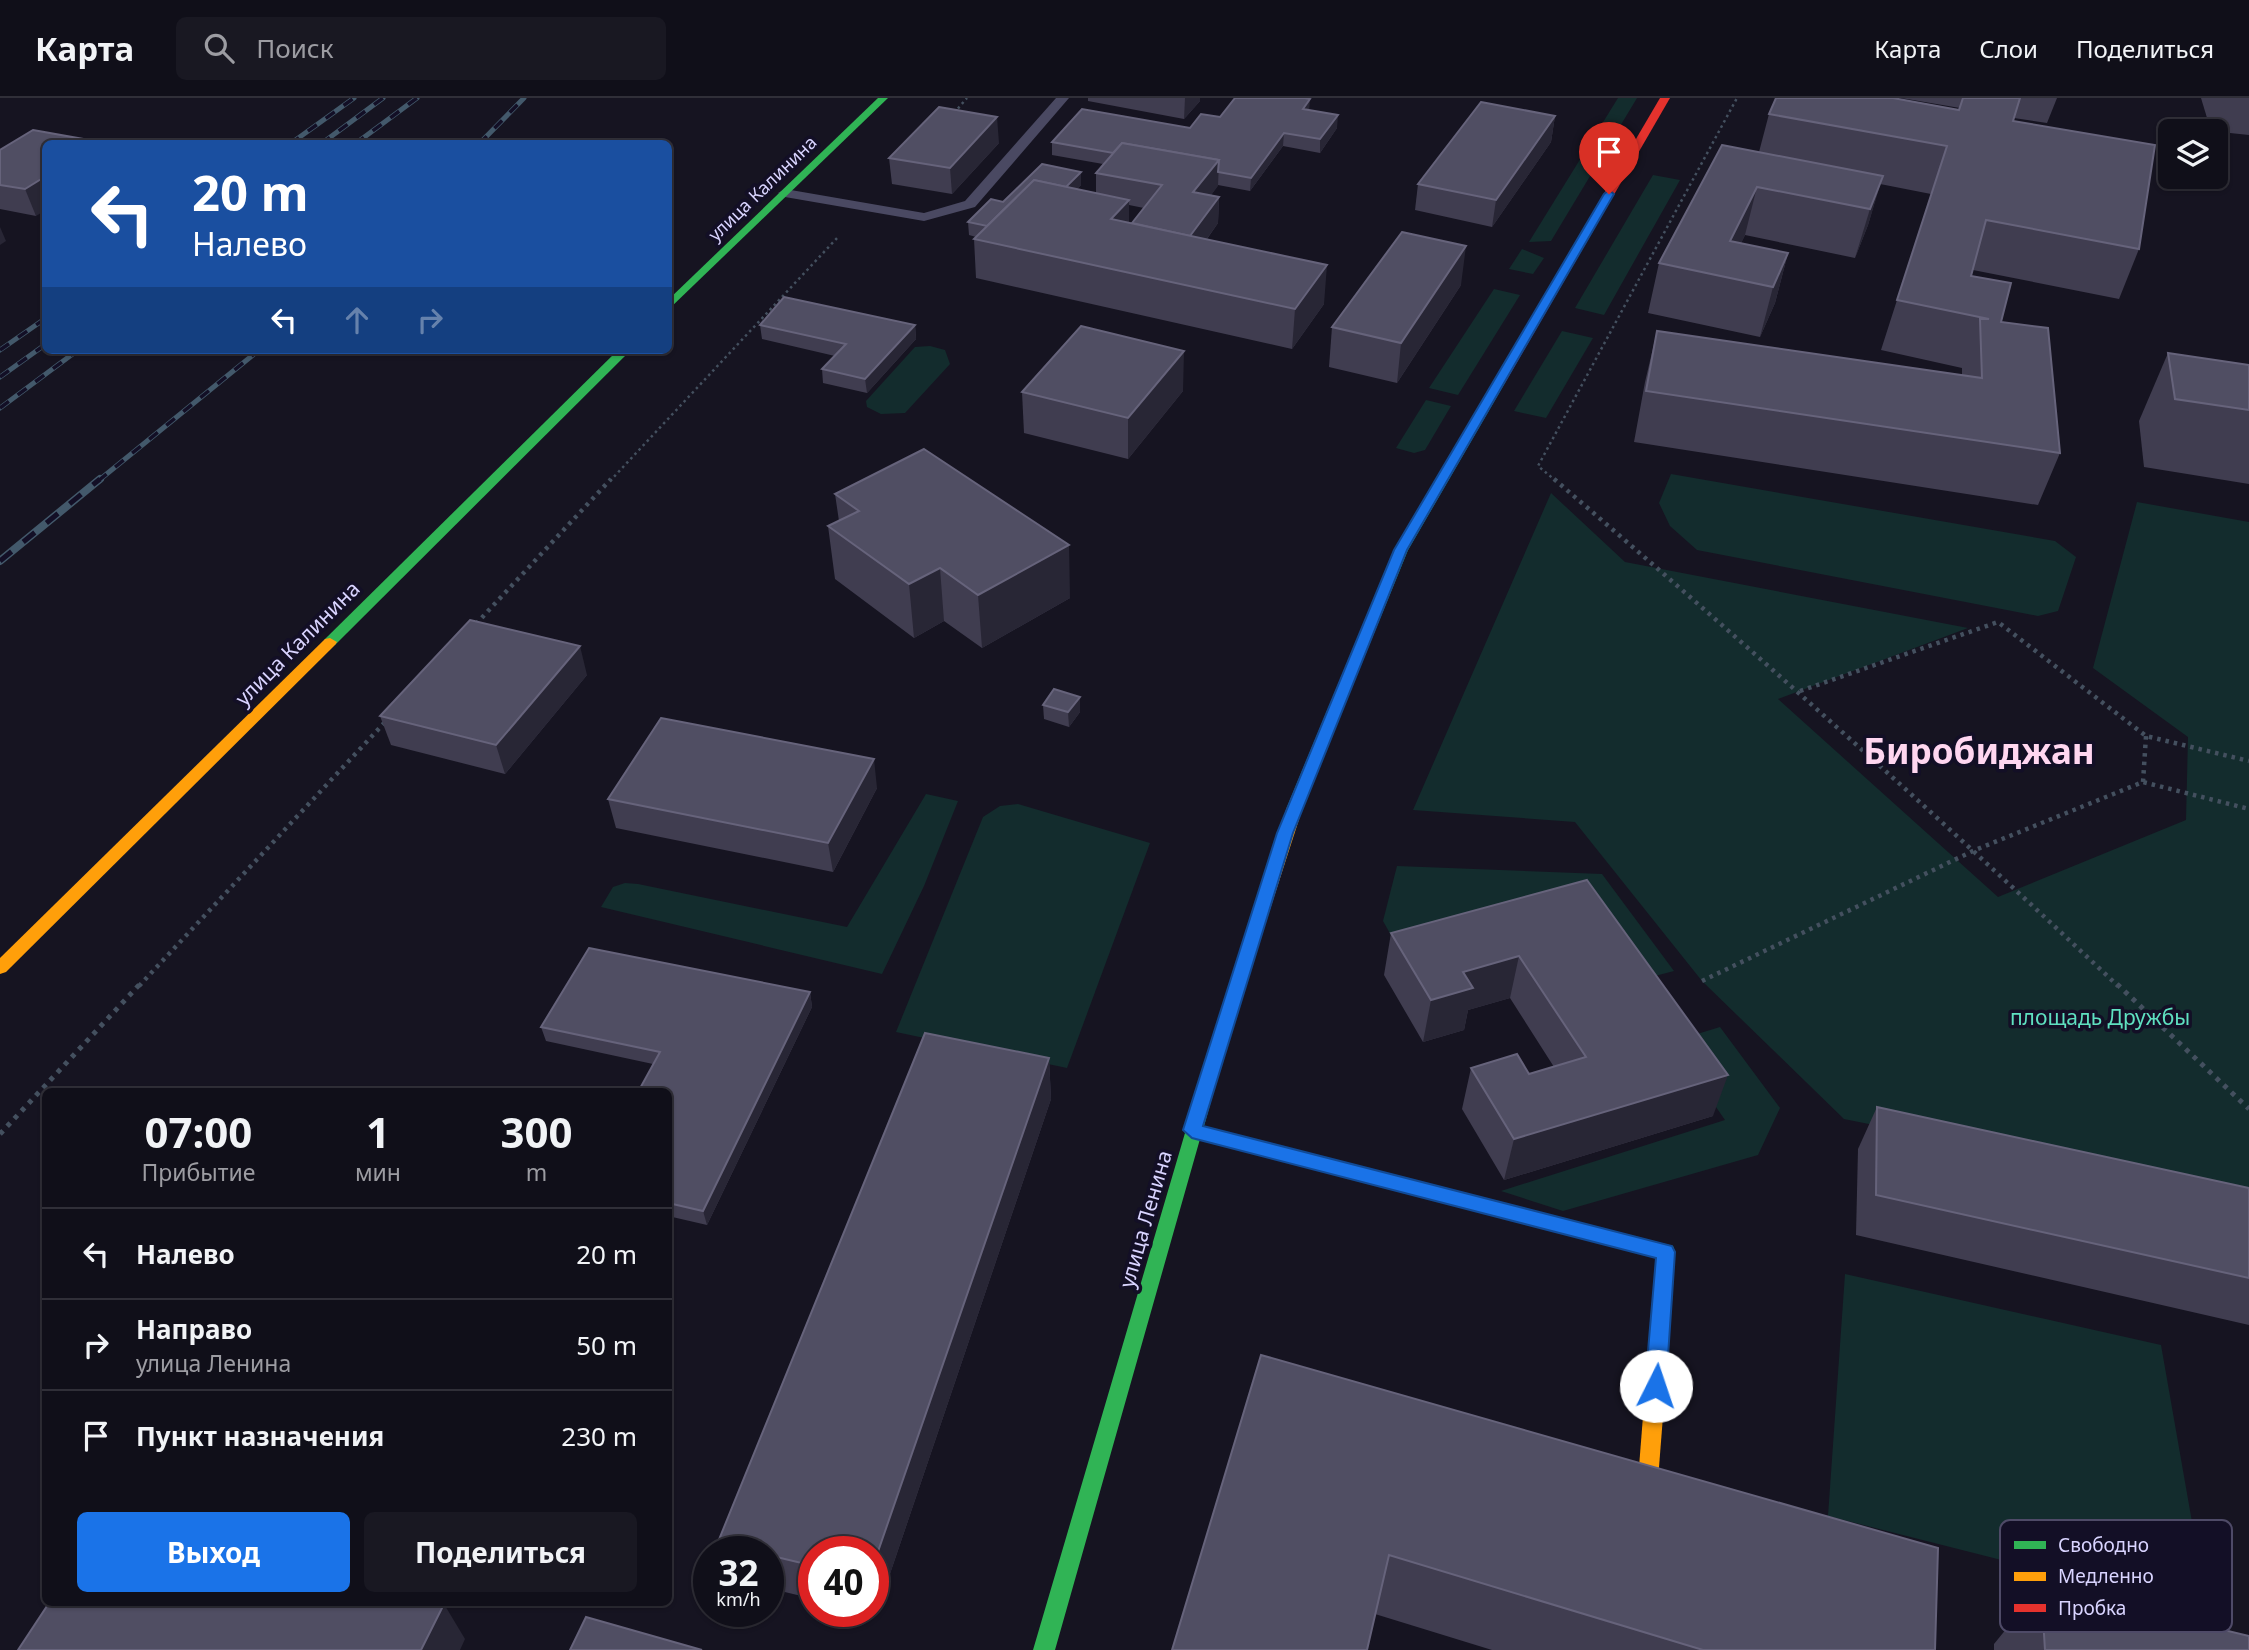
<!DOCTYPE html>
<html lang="ru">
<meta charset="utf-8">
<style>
:root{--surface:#100f19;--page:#191822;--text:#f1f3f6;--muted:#9c9ca2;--line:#302f38;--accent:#1a73e8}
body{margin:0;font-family:"Noto Sans",sans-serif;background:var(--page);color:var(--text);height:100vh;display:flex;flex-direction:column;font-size:26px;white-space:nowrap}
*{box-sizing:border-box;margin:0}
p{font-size:23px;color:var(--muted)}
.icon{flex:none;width:38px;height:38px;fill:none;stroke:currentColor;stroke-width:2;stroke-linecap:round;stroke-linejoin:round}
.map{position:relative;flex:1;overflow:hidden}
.side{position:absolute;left:42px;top:990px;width:630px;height:518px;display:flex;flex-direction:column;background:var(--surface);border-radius:10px;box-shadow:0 2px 5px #0004,0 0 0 2px var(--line)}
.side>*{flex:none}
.top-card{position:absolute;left:42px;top:42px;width:630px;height:214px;border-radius:10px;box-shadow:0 2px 5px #0004,0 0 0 2px var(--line);background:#1a4fa0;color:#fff;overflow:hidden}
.buttons{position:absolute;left:2158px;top:21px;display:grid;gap:14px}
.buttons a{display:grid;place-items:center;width:70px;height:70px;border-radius:10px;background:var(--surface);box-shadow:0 2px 5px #0004,0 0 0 2px var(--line);font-size:35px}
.speed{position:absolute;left:693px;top:1438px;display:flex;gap:14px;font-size:35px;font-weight:700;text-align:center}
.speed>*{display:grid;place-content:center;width:91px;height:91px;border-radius:50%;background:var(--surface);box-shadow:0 2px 5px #0004,0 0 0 2px var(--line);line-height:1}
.speed small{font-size:18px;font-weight:400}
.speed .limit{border:10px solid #d22;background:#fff;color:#111}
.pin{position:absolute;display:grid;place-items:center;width:60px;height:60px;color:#fff;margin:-72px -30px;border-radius:50% 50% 50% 0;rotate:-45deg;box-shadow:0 0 7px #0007}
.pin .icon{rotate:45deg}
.me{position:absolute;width:77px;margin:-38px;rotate:4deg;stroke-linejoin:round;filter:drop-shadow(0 0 5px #0008)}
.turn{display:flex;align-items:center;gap:24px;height:147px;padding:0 35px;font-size:32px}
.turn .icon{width:91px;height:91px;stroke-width:2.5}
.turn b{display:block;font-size:49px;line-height:60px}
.lanes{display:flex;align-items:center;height:66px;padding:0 35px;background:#0003;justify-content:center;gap:35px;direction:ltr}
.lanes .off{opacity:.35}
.eta{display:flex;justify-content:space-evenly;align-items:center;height:119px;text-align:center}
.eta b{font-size:42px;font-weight:700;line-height:49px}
.button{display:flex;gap:14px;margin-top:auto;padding:14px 35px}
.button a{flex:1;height:80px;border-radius:10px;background:var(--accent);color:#fff;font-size:28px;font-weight:700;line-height:80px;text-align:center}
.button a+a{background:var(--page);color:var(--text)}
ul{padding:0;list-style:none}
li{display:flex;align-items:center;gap:21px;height:91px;padding:0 35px;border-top:2px solid var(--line)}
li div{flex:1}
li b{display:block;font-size:26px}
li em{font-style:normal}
header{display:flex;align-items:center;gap:42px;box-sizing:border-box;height:98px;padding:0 35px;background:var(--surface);border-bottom:2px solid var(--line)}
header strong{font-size:33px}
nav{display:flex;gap:38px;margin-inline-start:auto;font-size:24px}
.search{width:490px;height:63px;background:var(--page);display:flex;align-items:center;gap:18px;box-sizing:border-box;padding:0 24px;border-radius:10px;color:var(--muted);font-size:26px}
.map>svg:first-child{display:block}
.green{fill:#132c2d}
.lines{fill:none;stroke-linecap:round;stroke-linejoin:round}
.path-far2{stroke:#44505f;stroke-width:2.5;stroke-dasharray:2.5 3.5;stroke-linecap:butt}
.path-far1{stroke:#44505f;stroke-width:4.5;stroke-dasharray:3.5 5;stroke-linecap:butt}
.path{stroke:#44505f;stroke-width:5;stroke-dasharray:4.5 6;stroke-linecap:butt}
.lane{fill:#4a4962;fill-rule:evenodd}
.fast{fill:#30b455;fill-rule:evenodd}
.slow{fill:#ff9f0a;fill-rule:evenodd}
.jam{fill:#e5322d;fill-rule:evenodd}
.rail-far1-casing{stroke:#43596b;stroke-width:5}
.rail-casing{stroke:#43596b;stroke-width:8}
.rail-far1{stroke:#130f26;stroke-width:3.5;stroke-dasharray:11;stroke-linecap:butt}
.rail{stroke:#130f26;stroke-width:5;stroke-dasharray:15;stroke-linecap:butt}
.wall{fill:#403d50;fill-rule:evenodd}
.shaded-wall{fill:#282635}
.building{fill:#504e63;stroke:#66637b;stroke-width:2}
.route{fill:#1a73e8;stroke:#114b97;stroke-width:2}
.labels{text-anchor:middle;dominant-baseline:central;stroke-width:7;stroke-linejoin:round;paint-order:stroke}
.far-street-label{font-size:18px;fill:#d9d4ff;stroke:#130f26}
.street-label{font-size:21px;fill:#d9d4ff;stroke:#130f26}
.park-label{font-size:21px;fill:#5fe0c0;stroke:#130f26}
.town-label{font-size:35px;font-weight:bold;fill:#ffd6f0;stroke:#130f26}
.key{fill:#130f26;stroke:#4e4a67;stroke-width:2}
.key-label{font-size:19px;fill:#d9d4ff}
</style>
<header>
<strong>Карта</strong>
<div class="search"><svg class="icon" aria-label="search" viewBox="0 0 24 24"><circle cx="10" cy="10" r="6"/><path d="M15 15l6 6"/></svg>Поиск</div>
<nav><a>Карта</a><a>Слои</a><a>Поделиться</a></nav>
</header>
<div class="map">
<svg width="2249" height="1552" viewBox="0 0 2249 1552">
<rect width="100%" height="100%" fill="#161421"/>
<g class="green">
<polygon points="1618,0 1637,0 1551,143 1529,144"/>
<polygon points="1653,77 1680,82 1604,217 1575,210"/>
<polygon points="1522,151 1544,160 1533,176 1509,171"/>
<polygon points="1494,191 1520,197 1458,297 1429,290"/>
<polygon points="1562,233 1593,240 1546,320 1514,313"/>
<polygon points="930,248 945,252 950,266 905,315 881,316 867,309 866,303 915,249"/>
<polygon points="1426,302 1451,308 1425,352 1414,355 1396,350"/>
<polygon points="1671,376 2055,443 2076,459 2058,513 2038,518 1697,452 1670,428 1659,405"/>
<polygon points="1551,395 1625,464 1968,530 1778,601 1998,799 2186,722 2188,639 2093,570 2137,404 2249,424 2249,1102 1844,1021 1702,883 1575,724 1413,712"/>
<polygon points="926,696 958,703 924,788 882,876 601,809 613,789 625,785 638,786 847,829"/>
<polygon points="1018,706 1150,745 1067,970 896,934 983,719 1000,708"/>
<polygon points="1397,768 1602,776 1674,873 1628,885 1406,864 1383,823"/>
<polygon points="1720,929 1780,1010 1758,1057 1563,1113 1501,1093 1725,1022 1671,944"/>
<polygon points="1845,1176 2161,1247 2192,1424 2131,1495 1828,1418"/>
</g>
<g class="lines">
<g class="path-far2">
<polyline points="954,15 967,0"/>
<polyline points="610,383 838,139"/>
<polyline points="1556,383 1538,368 1737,0"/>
</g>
<g class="path-far1">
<path d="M1554,381C1746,546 1934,714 2118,888"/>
<polyline points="476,526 611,381"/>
<polyline points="1800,593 1998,524 2146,638 2249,663"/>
<polyline points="2143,684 2146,638"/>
<polyline points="1702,883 1975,752 2143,684 2249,711"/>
<polyline points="139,888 387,622"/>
</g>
<g class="path">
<polyline points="2117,886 2249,1011"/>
<polyline points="0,1036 140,886"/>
</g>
<polygon class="lane" points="1056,0 1069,0 975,109 924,123 785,99 778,95 785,91 924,115 965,103"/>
<g class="fast">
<polygon points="878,0 888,0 668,212 668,202"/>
<polygon points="618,252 631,252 335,547 325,547 323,544 325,541"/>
<polygon points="1500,279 1506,283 1408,452 1303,709 1295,714 1290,713 1287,709 1394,452 1494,283"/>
<polygon points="1224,922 1230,924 1232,929 1204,1028 1673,1148 1675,1154 1672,1204 1669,1210 1662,1212 1655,1210 1652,1204 1656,1159 1200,1041 1055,1552 1033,1552 1185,1035 1183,1032 1187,1026 1216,929 1218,924"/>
</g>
<g class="slow">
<polygon points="330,540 337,544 335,547 6,874 0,876 0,860 325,541"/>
<polygon points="1295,704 1303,709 1232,929 1230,934 1218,934 1216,929 1287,709"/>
<polygon points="1662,1196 1669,1198 1672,1204 1659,1369 1656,1376 1649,1379 1642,1376 1639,1369 1652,1204 1655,1198"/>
</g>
<polygon class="jam" points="1660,0 1670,0 1506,283 1504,286 1496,286 1494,283"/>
<g class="rail-far1-casing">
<g id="rail-far1">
<polyline points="290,46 354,0"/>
<polyline points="321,46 383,0"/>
<polyline points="355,46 417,0"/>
<polyline points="479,46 524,0"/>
<polyline points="0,252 46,220"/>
<polyline points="0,279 46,246"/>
<polyline points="0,310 78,252"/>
<polyline points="98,383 259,252"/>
</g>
</g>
<g class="rail-casing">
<polyline id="rail" points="0,463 100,381"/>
</g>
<use href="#rail-far1" class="rail-far1"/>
<use href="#rail" class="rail"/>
</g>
<g class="wall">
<polygon points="1088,0 1200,0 1200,3 1184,21 1088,3"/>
<polygon points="1901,0 2057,0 2047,25 2014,20 2013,23 2139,151 2119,201 1973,172 1971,178 2001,224 2060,355 2038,407 1634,344 1645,284 1657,233 1962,277 1962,270 1881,252 1931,96 1880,86 1868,127 1855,160 1745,137 1741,145 1788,155 1775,205 1760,239 1648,215 1659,165 1759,54 1769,16 1959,12 1960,10"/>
<polygon points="2201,0 2249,0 2249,37 2211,33"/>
<path d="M1310,12L1337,30L1320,55L1283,48L1250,93L1218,87L1211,97L1219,99L1218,125L1207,141L1324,206L1292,251L976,180L974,141L976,139L969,137L968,124L1003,104L1081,74V87L1077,91L1096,95V75L1103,66L1052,57V44L1190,30L1220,19ZM1129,107L1144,110L1132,125H1129Z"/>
<polygon points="1555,18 1551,44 1492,129 1415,112 1418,86"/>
<polygon points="33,32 36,118 0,111 0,52"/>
<polygon points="999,45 952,96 892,86 889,60"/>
<polygon points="1461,187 1397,285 1329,269 1332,229"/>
<polygon points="760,227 915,227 916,241 867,295 823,285 822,271 835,258 762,241"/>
<polygon points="2168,255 2249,267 2249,386 2144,369 2139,323"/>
<polygon points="1183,293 1128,361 1024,335 1022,294"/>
<polygon points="835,396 1070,500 982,550 944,523 914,540 835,481 828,428 839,423"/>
<polygon points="587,577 505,676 391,647 380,618"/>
<polygon points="1080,599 1080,614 1069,629 1044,621 1043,607"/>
<polygon points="877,690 833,774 616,730 608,701"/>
<polygon points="1587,782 1713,1018 1504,1082 1462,1011 1471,970 1529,976 1554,969 1510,900 1468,912 1464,932 1423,944 1384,877 1391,835"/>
<polygon points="810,894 812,909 707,1127 668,1118 668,994 653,966 546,943 541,929"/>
<polygon points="1049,960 1051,1001 876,1517 863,1514 873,1514 873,1454 814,1454 814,1501 768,1490 768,1454 721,1454 718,1444"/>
<polygon points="1877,1009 2249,1090 2249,1227 1856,1137 1858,1051"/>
<polygon points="1261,1257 1935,1552 1492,1552 1375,1516"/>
<polygon points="2041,1488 2249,1552 1994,1552 1994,1546"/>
</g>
<g class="shaded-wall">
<polygon points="1185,0 1200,0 1200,3 1184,21"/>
<polygon points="1310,1 1309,14 1303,11"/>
<polygon points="1338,17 1337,30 1320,55 1320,41"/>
<polygon points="1555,18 1551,44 1492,129 1496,102"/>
<polygon points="997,19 999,45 952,96 950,70"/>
<polygon points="1284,35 1283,48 1250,93 1251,80"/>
<polygon points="1219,62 1218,88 1193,121 1193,94"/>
<polygon points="1081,74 1081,87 1048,121 1047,108"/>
<polygon points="46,78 46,112 36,118 25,91"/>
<polygon points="1883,78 1868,127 1855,160 1870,111"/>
<polygon points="1757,89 1745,137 1725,179 1730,143"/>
<polygon points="1219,99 1218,125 1184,173 1184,146"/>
<polygon points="1129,102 1129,135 1111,121"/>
<polygon points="0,129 6,143 0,147"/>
<polygon points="1466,148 1461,187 1397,285 1401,245"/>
<polygon points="1788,155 1775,205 1760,239 1773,189"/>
<polygon points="1327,167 1324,206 1292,251 1295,211"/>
<polygon points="915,227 916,241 867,295 865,281"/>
<polygon points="1184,253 1183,293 1128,361 1128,320"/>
<polygon points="1069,447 1070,500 982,550 978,497"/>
<polygon points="940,470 944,523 914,540 909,486"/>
<polygon points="580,548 587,577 505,676 496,647"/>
<polygon points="1080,599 1080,614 1069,629 1068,614"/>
<polygon points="874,661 877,690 833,774 828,745"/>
<polygon points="1519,858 1510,900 1468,912 1464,932 1423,944 1431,902 1463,874"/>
<polygon points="810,894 812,909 707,1127 703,1113"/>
<polygon points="1049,960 1051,1001 876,1517 873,1503 873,1468"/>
<polygon points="1728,977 1713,1018 1504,1082 1514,1041"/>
<polygon points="444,1506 465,1541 460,1552 421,1552"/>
</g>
<g class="building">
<polygon points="1235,0 1305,0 1310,1 1303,11 1338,17 1320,41 1284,35 1251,80 1218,74 1219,62 1122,45 1113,55 1052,44 1082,11 1190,30 1201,16 1220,19"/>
<polygon points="1776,0 1893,0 1959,12 1963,0 2020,0 2013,23 2155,47 2139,151 1986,122 1971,178 2011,185 2001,224 2048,230 2060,355 1646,293 1657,233 1982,280 1980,221 1989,221 1897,202 1947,48 1769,16"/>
<polygon points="1481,4 1555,18 1496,102 1418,86"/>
<polygon points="939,9 997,19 950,70 889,60"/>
<polygon points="33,32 100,44 98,46 46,46 46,78 25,91 0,87 0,52"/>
<polygon points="1122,45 1219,62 1193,94 1219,99 1190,138 1132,125 1162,87 1096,75"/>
<polygon points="1722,47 1883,78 1870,111 1757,89 1730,143 1788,155 1773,189 1659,165"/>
<polygon points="1042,66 1081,74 1066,89 1034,82 987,128 968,124 991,101 1003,104"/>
<polygon points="1034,82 1129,102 1111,121 1327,167 1295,211 974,141"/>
<polygon points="1402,134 1466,148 1401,245 1332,229"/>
<polygon points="784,199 915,227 865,281 822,271 846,246 760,227"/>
<polygon points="1081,228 1184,253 1128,320 1022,294"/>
<polygon points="2168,255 2249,267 2249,312 2175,301"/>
<polygon points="924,351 1069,447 978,497 940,470 909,486 828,428 859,413 835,396"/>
<polygon points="470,522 580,548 496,647 380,618"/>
<polygon points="1054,591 1080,599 1068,614 1043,607"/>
<polygon points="661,620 874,661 828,745 608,701"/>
<polygon points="1587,782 1728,977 1514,1041 1471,970 1517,956 1529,976 1586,959 1519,858 1463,874 1473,890 1431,902 1391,835"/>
<polygon points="589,850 810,894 703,1113 668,1105 668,994 638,994 660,954 541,929"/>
<polygon points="925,935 1049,960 873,1468 873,1454 814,1454 814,1468 768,1457 768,1454 757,1454 718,1444"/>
<polygon points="1877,1009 2249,1090 2249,1180 1876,1097"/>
<polygon points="1261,1257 1938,1450 1935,1552 1703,1552 1389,1457 1367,1552 1172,1552"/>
<polygon points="2041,1488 2249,1538 2249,1552 2045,1552"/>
<polygon points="49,1505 441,1505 444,1506 421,1552 18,1552"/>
<polygon points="586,1519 702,1552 570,1552"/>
</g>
<polygon class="route" points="1609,92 1614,96 1407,452 1293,735 1203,1028 1672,1148 1675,1154 1666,1288 1663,1295 1656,1297 1648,1295 1645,1288 1656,1160 1192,1040 1183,1032 1277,735 1394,452 1604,96"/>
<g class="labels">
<g class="far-street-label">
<text transform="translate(762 90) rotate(-44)">улица Калинина</text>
</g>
<g class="street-label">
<text transform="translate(297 545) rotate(-45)">улица Калинина</text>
<text transform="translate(1145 1121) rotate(-74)">улица Ленина</text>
</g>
<g class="park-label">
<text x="2100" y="919">площадь Дружбы</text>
</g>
<g class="town-label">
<text x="1979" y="652">Биробиджан</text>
</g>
</g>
<rect x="2000" y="1422" width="232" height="112" rx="10" class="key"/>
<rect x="2014" y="1443" width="32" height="8" fill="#30b455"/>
<rect x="2014" y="1474" width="32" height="9" fill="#ff9f0a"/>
<rect x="2014" y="1506" width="32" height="8" fill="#e5322d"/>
<g class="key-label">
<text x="2058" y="1454">Свободно</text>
<text x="2058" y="1485">Медленно</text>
<text x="2058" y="1517">Пробка</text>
</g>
</svg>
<div class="buttons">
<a><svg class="icon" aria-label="layers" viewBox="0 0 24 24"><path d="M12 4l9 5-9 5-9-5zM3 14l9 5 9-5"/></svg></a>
</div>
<div class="speed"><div>32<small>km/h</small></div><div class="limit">40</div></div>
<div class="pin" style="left:1609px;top:96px;background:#d93025"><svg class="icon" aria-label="arrive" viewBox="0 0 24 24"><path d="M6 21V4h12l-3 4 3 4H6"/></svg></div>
<svg class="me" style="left:1656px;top:1288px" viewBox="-20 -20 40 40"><circle r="19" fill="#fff"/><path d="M0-13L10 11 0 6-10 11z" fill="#1a73e8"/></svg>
<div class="top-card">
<div class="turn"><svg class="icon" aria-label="left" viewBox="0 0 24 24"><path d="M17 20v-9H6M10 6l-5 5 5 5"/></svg><div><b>20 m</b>Налево</div></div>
<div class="lanes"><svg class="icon" aria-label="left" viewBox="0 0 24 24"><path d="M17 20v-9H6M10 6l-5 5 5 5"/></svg><svg class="icon off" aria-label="ahead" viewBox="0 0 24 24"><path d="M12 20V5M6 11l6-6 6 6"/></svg><svg class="icon off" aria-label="right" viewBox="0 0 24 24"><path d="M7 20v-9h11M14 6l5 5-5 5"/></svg></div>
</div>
<section class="side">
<div class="eta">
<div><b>07:00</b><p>Прибытие</p></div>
<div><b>1</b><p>мин</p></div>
<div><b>300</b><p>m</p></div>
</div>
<ul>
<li><svg class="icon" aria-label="left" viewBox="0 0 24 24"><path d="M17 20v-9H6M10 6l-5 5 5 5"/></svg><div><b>Налево</b></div><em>20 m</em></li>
<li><svg class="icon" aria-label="right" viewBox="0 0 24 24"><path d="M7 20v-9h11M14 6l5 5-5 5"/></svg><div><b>Направо</b><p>улица Ленина</p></div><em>50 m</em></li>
<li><svg class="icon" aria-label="arrive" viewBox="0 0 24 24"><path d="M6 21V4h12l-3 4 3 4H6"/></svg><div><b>Пункт назначения</b></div><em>230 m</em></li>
</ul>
<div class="button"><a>Выход</a><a>Поделиться</a></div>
</section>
</div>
